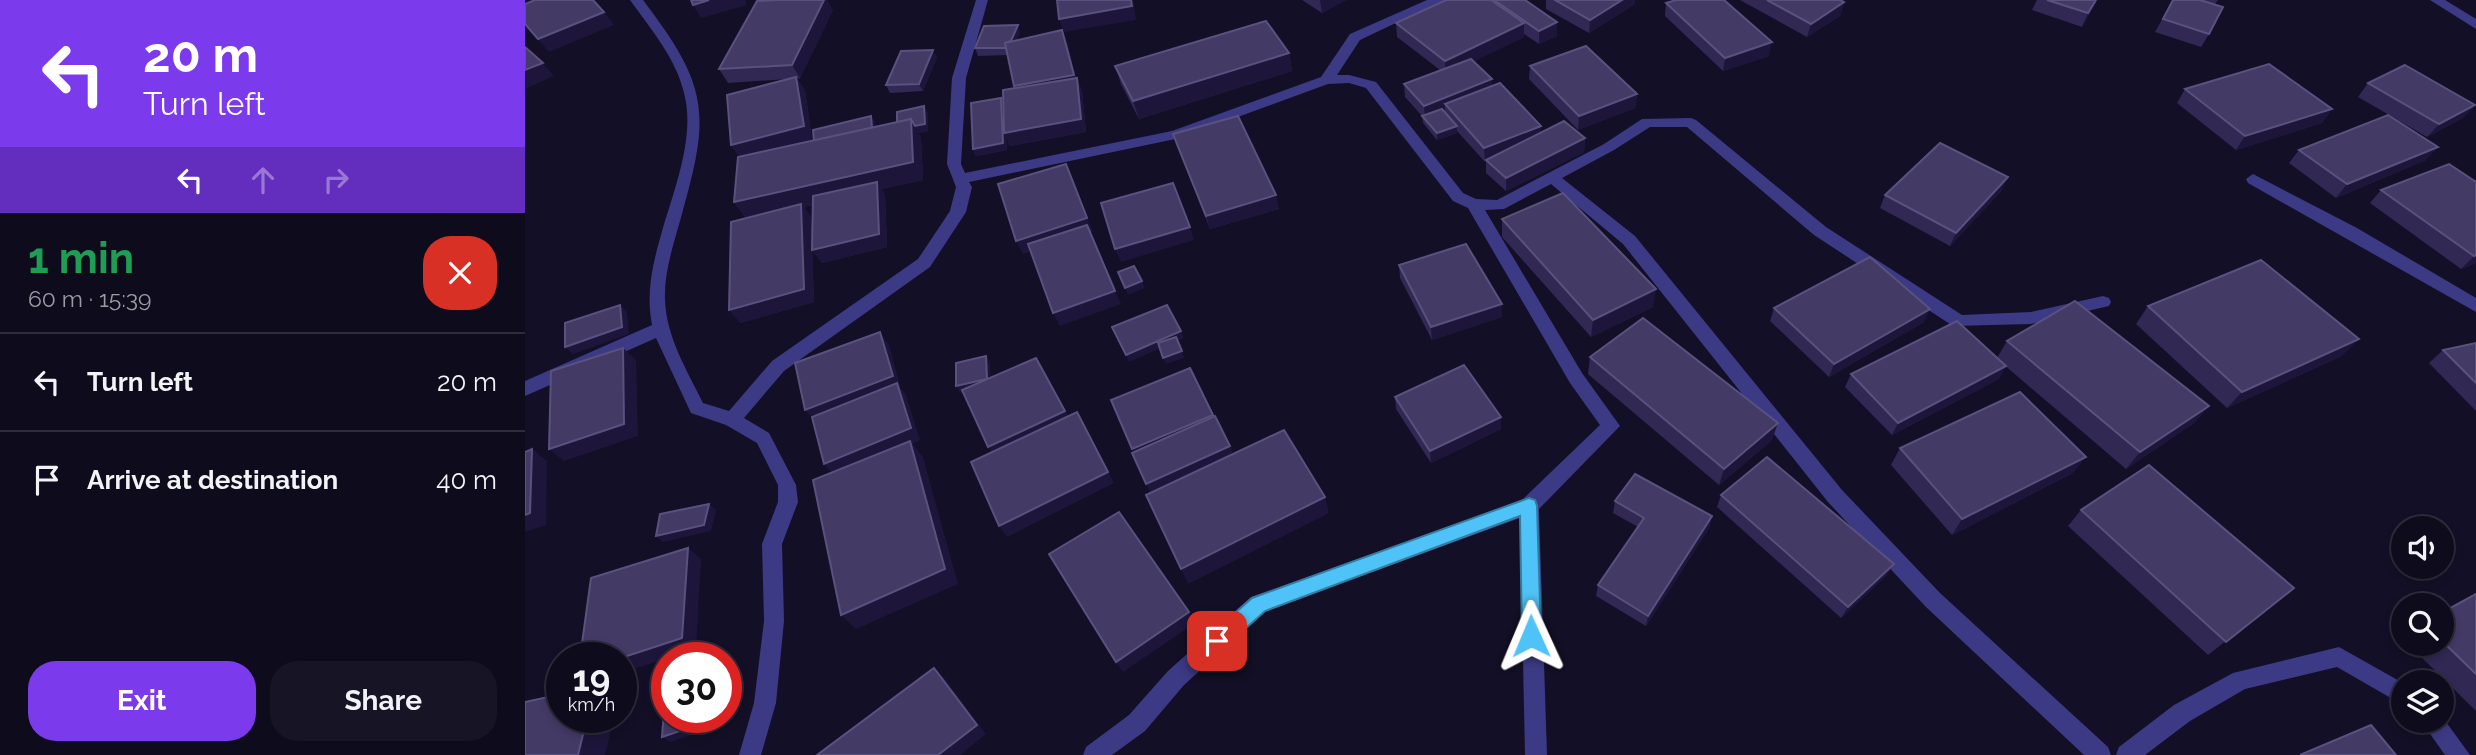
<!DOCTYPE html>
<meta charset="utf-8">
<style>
:root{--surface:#0e0b1c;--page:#171425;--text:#f1f3f6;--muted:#9b9ba3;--line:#2e2b3b;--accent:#7c3aed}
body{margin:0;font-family:Raleway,sans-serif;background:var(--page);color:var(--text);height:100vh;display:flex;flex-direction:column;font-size:26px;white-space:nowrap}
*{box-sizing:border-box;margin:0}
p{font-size:23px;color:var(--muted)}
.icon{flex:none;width:38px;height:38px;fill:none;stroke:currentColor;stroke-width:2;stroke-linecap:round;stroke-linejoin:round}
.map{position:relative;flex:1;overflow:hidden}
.panel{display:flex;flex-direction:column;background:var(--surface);width:525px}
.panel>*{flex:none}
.hud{background:#7c3aed;color:#fff;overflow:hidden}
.tools{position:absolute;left:1866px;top:516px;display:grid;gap:14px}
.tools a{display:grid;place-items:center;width:63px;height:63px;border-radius:50%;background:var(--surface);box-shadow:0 4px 10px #0003,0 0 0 2px var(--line);font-size:35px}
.speed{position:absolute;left:21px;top:642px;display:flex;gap:14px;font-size:35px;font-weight:700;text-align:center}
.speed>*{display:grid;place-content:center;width:91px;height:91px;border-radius:50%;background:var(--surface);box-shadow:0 4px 10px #0003,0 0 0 2px var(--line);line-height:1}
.speed small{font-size:18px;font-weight:400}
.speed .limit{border:10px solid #d22;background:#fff;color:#111}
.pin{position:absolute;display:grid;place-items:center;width:60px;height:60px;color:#fff;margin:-30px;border-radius:14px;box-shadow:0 4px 10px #0006}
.me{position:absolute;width:77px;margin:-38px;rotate:359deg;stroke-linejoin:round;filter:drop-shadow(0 0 5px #0008)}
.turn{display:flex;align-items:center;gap:24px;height:147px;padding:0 28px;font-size:32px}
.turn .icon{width:91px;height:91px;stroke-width:2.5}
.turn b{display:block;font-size:49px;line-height:60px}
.lanes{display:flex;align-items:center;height:66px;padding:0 28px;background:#0003;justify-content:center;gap:35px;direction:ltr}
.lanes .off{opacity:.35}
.round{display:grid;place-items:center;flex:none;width:74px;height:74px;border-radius:28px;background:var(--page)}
.headline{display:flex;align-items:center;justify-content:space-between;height:119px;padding:0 28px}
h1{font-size:42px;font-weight:700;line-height:52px;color:#1e9e55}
.primary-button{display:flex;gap:14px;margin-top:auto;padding:14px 28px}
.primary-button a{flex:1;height:80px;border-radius:28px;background:var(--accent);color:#fff;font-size:28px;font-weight:700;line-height:80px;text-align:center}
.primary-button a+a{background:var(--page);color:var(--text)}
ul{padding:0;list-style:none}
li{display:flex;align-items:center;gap:21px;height:98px;padding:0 28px;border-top:2px solid var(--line)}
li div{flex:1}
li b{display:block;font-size:26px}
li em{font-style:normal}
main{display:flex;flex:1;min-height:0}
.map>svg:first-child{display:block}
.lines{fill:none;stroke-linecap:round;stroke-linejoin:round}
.minor{fill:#3d3a85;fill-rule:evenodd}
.wall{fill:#312854}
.shaded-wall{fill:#1d163a}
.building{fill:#433a66;stroke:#5a527e;stroke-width:2}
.route{fill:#4fc3f7;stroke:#337fa1;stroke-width:2}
</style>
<main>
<section class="panel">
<div class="hud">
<div class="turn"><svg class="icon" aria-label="left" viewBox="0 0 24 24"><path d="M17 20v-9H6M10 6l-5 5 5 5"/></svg><div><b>20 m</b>Turn left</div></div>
<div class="lanes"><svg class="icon" aria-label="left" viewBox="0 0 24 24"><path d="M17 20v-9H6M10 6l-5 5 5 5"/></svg><svg class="icon off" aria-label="ahead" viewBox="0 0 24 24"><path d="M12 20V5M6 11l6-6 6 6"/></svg><svg class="icon off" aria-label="right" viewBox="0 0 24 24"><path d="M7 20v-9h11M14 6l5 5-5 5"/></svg></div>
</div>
<div class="headline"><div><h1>1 min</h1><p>60 m · 15:39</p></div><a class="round" style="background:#d93025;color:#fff"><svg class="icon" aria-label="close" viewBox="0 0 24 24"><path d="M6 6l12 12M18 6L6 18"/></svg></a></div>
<ul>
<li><svg class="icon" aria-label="left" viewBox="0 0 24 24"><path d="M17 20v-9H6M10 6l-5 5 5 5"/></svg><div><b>Turn left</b></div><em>20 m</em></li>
<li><svg class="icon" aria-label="arrive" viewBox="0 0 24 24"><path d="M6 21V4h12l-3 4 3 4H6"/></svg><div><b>Arrive at destination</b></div><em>40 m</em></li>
</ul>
<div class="primary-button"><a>Exit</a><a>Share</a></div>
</section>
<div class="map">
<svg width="1951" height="755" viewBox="0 0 1951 755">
<rect width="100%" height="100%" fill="#130f26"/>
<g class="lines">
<g class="minor">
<path d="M105,0H118C186,89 185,115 155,221C148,246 139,273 140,299C141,337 162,370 178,403L204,411L247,361L393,259L425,211L431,187L422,164L427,78L451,0H463L441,78L436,164L440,173L647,131L796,77L825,34L902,0H919L835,40L812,75H824L851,82L938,193L951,199L972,200L1079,144L1117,119L1166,118L1171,120L1301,227L1437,315L1506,312L1578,296L1584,298L1586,302L1584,306L1506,324L1428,326L1289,235L1162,127H1125L1089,150L1037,178L1110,236L1317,490L1415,593L1583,747L1586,755H1559L1401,607L1303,502L1098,244L1026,184L979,209L960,210L1057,373L1095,426L1014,509L1022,755H1000L995,518L740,611L659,685L620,731L587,755H558L561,747L604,715L643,671L726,597L997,500L1075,425L1045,383L943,208L928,201L841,88L824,83L803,84L655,138L444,182L447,187L441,212L405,267L259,371L219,418L244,433L271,485L273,502L257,544L259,621L251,703L236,755H214L229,703L239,621L237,544L253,502V485L232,443L201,425L166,413L131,338L0,396V381L127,325C121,294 127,266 136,235C148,192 171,138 159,93C151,58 125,28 105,0Z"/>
<polygon points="1905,0 1920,0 1951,19 1951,29"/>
<polygon points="1728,174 1832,228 1951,298 1951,312 1723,183 1721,179"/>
<polygon points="1814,647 1878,683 1878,705 1812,667 1720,689 1665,721 1620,755 1591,755 1594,747 1649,705 1708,673"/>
<polygon points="1916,715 1945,755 1920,755 1896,721 1916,721"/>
</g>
</g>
<g class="wall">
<polygon points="777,0 821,0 797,13"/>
<polygon points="921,0 1000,0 1032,22 1032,36 1014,44 999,34 999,37 949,61 967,79 967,86 1016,133 1060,138 1059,152 981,191 961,173 961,161 960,162 932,131 932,133 912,140 898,123 897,116 880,97 879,84 915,70 872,37 871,23"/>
<polygon points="1021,0 1110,0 1110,4 1064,33 1021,9"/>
<polygon points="1215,0 1315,0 1319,2 1315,16 1282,37"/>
<polygon points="1512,0 1572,0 1557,27 1507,10"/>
<polygon points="1646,0 1693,0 1689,5 1684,34 1676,47 1630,32 1648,0"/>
<polygon points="1141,3 1244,56 1198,71 1140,16"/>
<polygon points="308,10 275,78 272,79 280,90 287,139 253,149 289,141 346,116 350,123 350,127 372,123 403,113 403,131 393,133 396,138 398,180 356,189 360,195 362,247 297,263 287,250 288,205 279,207 286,217 289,302 215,323 221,218 209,202 215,157 206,145 263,79 203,83 194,69"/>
<polygon points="495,32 492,40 542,43 551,78 557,91 561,132 485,146 481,137 482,150 451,156 448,149 476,98 478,104 490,88 483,55 453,56 450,48"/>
<polygon points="764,53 767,71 614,119 596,84 590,66"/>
<polygon points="412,57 398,91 365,93 361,85"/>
<polygon points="1005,66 1112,94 1110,108 1053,130 1004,79"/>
<polygon points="1843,83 1950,105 1938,118 1902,137 1833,97"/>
<polygon points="1660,89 1807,109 1797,123 1711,150 1652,103"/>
<polygon points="648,134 754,209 685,229 652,147"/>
<polygon points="1774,150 1901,160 1811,198 1764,163"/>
<polygon points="1924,164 1951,263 1936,269 1845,203 1856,190"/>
<polygon points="1477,190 1425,246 1355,208 1360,195"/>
<polygon points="977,219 1128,307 1066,337 977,237"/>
<polygon points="874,265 977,317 907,340 875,278"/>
<polygon points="1623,306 1817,356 1702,408 1611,324"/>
<polygon points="1249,308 1399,322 1304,377 1245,321"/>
<polygon points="1482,341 1684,406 1669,423 1601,469 1478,364 1474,379 1367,435 1320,387 1326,374 1472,358"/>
<polygon points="1951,343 1951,411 1904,363 1918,350"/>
<polygon points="1065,357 1247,440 1194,485 1063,374"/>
<polygon points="870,397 976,429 906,463 871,409"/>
<polygon points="1375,448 1548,473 1427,535 1366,465"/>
<polygon points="1196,495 1362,575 1316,618 1192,507"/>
<polygon points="1090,501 1187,516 1184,528 1121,626 1071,596 1073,585 1113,527 1088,513"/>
<polygon points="1556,510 1769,588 1683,655 1543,526"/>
<polygon points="1951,594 1951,711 1883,644 1916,644 1916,613"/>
</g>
<g class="shaded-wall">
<polygon points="184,0 220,0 222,5 176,18 168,5"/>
<polygon points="299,0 302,0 308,10 275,78 267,65"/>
<polygon points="606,0 608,0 611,20 539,32 534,19"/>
<polygon points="795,0 821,0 797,13"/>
<polygon points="1097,0 1110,0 1110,4 1064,33 1065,20"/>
<polygon points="1571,0 1572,0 1557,27 1563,13"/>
<polygon points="1319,2 1315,16 1282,37 1286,24"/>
<polygon points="79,12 89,25 24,52 13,39"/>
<polygon points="1032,22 1032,36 1014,44 1014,31"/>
<polygon points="999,23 999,37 921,75 920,61"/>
<polygon points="493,25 495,32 487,55 484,47"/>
<polygon points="537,30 542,43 552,82 552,78 557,91 561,132 485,146 481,137 482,150 451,156 448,149 476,98 479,105 495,100 489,86"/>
<polygon points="1247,42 1244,56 1198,71 1200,58"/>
<polygon points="408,50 412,57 398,91 394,84"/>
<polygon points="764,53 767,71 614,119 608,101"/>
<polygon points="18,63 29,76 0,89 0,70"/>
<polygon points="271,77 280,90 287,139 216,159 206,145"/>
<polygon points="967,79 967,93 920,104 920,111 900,119 899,106"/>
<polygon points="1112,94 1110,108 1053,130 1054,116"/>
<polygon points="1950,105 1938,118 1902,137 1914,124"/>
<polygon points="399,106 403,113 403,131 393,133 396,138 398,180 356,189 360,195 362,247 297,263 287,250 352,190 279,207 286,217 289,302 215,323 204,310 223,220 209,202 386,119"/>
<polygon points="1807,109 1797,123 1711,150 1720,136"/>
<polygon points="346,116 350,123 352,138 294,153"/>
<polygon points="932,126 932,133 912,140 912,133"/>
<polygon points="1016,126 1016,139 960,162 959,148"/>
<polygon points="1060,138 1059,152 981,191 981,178"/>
<polygon points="1913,147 1901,160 1811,198 1822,184"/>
<polygon points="541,164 568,232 498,254 491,241"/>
<polygon points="1483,177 1477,190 1425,246 1431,233"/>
<polygon points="751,195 754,209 685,229 681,216"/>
<polygon points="665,227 669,240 596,262 590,249"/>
<polygon points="1951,255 1951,263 1936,269 1949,256"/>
<polygon points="617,281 620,288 603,295 600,288"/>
<polygon points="1131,289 1128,307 1066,337 1068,320"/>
<polygon points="590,291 596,304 535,326 528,313"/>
<polygon points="977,304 977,317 907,340 906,327"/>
<polygon points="95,305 102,312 104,334 48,354 40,347"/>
<polygon points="1405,309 1399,322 1304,377 1309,364"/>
<polygon points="656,331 659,338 604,362 601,355"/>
<polygon points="355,332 364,345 376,389 381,395 395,440 388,444 398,457 433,584 331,629 316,615 310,476 299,464 291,422 280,410"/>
<polygon points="1834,339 1817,356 1702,408 1717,392"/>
<polygon points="98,348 111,360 113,436 39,461 24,449"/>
<polygon points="657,351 659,358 641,364 638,358"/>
<polygon points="461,356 465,363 466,386 435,393 431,386"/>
<polygon points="511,358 547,423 472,459 463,447"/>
<polygon points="1481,366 1474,379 1367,435 1373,423"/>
<polygon points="1684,406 1669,423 1601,469 1615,452"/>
<polygon points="552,412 589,483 482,537 474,526"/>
<polygon points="688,415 692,427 613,461 607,449"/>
<polygon points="976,417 976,429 906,463 905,451"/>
<polygon points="1253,423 1247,440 1194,485 1199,469"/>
<polygon points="705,446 710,458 627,496 621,484"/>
<polygon points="7,449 22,461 21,525 0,532 0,515"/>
<polygon points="1561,457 1548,473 1427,535 1437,519"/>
<polygon points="800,497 804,513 663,584 656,569"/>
<polygon points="184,504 191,510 186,531 138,542 131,536"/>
<polygon points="1187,516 1184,528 1121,626 1123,616"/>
<polygon points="163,548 176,559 171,649 96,673 96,658"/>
<polygon points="1369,564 1362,575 1316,618 1323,607"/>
<polygon points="664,612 670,623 598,672 591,662"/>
<polygon points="184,650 192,655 192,658 184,658"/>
<polygon points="409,668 419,678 461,734 435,755 413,755"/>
<polygon points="62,718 89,718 80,755 53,755"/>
<polygon points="181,718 189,718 189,727 146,742 137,737"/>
</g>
<g class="building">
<polygon points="10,0 68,0 79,12 13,39 0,24 0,4"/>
<polygon points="166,0 184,0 168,5"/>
<polygon points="254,0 299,0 267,65 194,69 232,1"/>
<polygon points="532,0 606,0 607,6 534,19"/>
<polygon points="921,0 966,0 999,23 920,61 871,23"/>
<polygon points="969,0 1000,0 1032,22 1014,31"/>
<polygon points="1030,0 1097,0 1065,20"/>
<polygon points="1151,0 1199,0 1247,42 1200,58 1141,3"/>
<polygon points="1242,0 1315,0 1319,2 1286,24"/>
<polygon points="1522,0 1571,0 1563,13"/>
<polygon points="1648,0 1675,0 1698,7 1684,34 1638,19"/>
<polygon points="741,21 764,53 608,101 590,66"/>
<polygon points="493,25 486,41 480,43 481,48 450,48 459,26"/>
<polygon points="537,30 549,75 489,86 480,43"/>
<polygon points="1061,46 1112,94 1054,116 1005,66"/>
<polygon points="0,47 18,63 0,70"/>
<polygon points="408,50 394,84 361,85 376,51"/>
<polygon points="946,59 967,79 899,106 879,84"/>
<polygon points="1744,64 1807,109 1720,136 1660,89"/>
<polygon points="1880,65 1950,105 1914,124 1843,83"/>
<polygon points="271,77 279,126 206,145 202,95"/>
<polygon points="552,78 556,119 479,133 478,90"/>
<polygon points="975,83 1016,126 959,148 920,104"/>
<polygon points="476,98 478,143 448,149 446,103"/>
<polygon points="399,106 400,124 390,126 386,119 372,123 372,112"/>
<polygon points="917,109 932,126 912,133 897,116"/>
<polygon points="1863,115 1913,147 1822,184 1774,150"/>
<polygon points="346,116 347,128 289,141 288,130"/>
<polygon points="713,116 751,195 681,216 648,134"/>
<polygon points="386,119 388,162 209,202 213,157"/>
<polygon points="1039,121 1060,138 981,178 961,160"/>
<polygon points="1415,143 1483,177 1431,233 1360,195"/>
<polygon points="541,164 562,218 491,241 473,184"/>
<polygon points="1924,164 1951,182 1951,255 1949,256 1856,190"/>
<polygon points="352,182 354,234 287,250 288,196"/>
<polygon points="648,183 665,227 590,249 576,203"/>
<polygon points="1038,193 1131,289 1068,320 977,219"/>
<polygon points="276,204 279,289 204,310 206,222"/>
<polygon points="562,225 590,291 528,313 503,244"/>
<polygon points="941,244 977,304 906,327 874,265"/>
<polygon points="1345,257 1405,309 1309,364 1249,308"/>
<polygon points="1736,260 1834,339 1717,392 1623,306"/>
<polygon points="609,266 617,281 600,288 593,272"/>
<polygon points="1550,301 1684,406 1615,452 1482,341"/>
<polygon points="95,305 97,327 40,347 40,323"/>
<polygon points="642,305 656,331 601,355 587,327"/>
<polygon points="1118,318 1253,423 1199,469 1065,357"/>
<polygon points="1432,321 1481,366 1373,423 1326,374"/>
<polygon points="355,332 368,376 280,410 270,363"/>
<polygon points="651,337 657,351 638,358 633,343"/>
<polygon points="1951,343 1951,383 1918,350"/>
<polygon points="98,348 99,424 24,449 26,371"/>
<polygon points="461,356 462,379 431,386 431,363"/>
<polygon points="511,358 540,411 463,447 437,390"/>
<polygon points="939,365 976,417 905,451 870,397"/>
<polygon points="665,368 688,415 607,449 586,400"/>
<polygon points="372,383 386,428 299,464 287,417"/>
<polygon points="1495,392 1561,457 1437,519 1375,448"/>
<polygon points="552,412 583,472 474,526 446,462"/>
<polygon points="690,416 705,446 621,484 607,453"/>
<polygon points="759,430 800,497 656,569 621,495"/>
<polygon points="385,441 420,569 316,615 288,480"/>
<polygon points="7,449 5,513 0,515 0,452"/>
<polygon points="1242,457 1369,564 1323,607 1196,495"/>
<polygon points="1624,465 1769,588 1701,642 1556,510"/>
<polygon points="1110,474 1187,516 1123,616 1073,585 1119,518 1090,501"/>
<polygon points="184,504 179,525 131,536 135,514"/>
<polygon points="594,512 664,612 591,662 524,554"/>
<polygon points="163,548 157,638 96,658 55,658 66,578"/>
<polygon points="1951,594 1951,674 1916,640 1916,613"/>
<polygon points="184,650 184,658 160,658"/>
<polygon points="409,668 452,725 413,755 292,755"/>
<polygon points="142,670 142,718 181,718 181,722 137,737"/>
<polygon points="37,694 37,718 62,718 53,755 0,755 0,702"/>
<polygon points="1846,725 1871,755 1775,755"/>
</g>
<polygon class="route" points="1004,498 1010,500 1012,506 1016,636 1013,642 1006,644 999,642 997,636 995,516 740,611 699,648 692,650 685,648 683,641 685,635 727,598"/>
</svg>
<div class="tools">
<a><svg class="icon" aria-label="sound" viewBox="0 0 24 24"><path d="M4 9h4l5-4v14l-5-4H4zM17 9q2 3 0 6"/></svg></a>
<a><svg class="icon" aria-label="search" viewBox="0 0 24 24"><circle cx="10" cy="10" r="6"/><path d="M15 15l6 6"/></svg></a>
<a><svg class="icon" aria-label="layers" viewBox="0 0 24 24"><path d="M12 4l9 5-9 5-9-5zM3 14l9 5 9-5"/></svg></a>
</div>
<div class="speed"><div>19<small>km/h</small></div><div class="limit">30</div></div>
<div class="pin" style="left:692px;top:641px;background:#d93025"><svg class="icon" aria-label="arrive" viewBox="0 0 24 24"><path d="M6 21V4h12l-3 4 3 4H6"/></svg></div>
<svg class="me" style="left:1006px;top:636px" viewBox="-20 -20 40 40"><path d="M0-17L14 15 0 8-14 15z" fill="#4fc3f7" stroke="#fff" stroke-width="4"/></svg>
</div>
</main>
